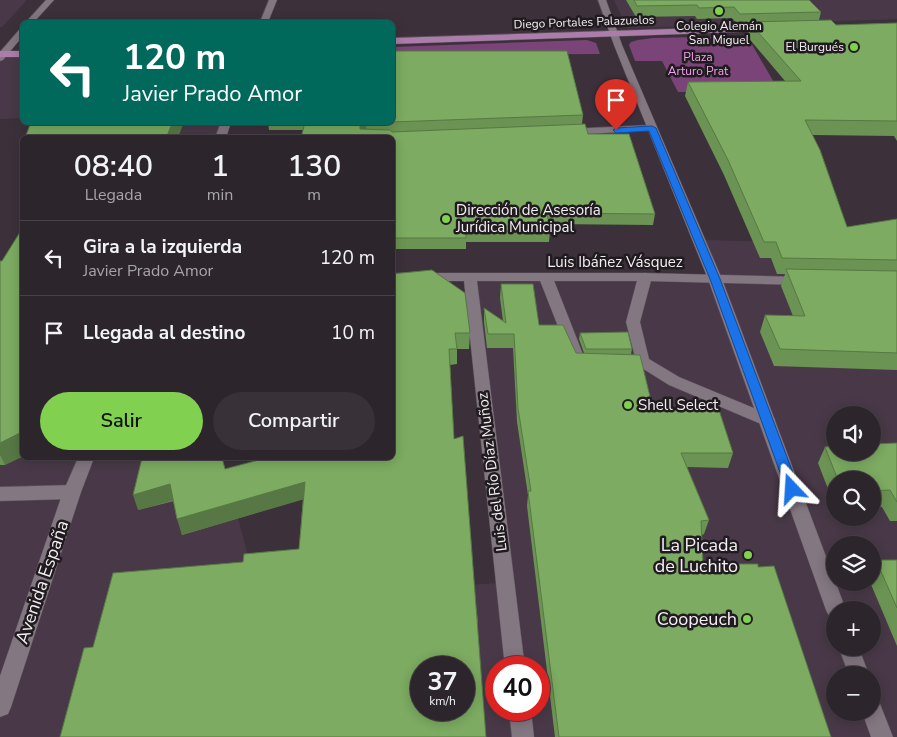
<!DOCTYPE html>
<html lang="es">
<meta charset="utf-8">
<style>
:root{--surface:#2d252c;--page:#393138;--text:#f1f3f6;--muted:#a7a5a9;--line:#484248;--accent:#82d04f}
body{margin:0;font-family:"Nunito Sans",sans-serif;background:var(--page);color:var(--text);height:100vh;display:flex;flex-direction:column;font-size:19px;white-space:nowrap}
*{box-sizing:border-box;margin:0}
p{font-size:16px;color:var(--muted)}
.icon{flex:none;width:28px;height:28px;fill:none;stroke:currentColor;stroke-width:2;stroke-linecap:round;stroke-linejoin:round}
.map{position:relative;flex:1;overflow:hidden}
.side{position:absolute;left:20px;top:135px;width:375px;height:325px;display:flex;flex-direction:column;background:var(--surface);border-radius:8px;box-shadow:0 2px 12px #0003,0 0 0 1px var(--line)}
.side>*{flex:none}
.guide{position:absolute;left:20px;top:20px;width:375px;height:105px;border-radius:8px;box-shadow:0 2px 12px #0003,0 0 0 1px var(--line);background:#00695c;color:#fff;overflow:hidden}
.fabs{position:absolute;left:826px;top:406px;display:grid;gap:10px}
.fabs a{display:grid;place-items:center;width:55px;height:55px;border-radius:50%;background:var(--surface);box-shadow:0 2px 12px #0003,0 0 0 1px var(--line);font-size:25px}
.speed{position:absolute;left:410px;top:656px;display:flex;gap:10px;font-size:25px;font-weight:700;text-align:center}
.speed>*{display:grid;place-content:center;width:65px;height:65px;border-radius:50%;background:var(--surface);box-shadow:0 2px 12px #0003,0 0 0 1px var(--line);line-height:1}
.speed small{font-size:12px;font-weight:400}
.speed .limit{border:8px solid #d22;background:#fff;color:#111}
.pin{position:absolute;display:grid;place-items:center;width:42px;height:42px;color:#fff;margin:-51px -21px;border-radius:50% 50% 50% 0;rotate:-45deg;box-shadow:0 0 5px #0007}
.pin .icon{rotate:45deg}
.me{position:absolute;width:55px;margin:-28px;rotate:340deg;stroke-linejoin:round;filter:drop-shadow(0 0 4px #0008)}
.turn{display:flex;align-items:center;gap:18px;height:105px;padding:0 20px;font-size:22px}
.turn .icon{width:65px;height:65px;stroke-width:2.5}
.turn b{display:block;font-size:35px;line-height:42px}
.eta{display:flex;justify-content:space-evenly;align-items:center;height:85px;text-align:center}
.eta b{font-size:30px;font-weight:600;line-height:35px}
.cta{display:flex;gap:10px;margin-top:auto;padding:10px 20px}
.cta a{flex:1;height:58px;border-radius:30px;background:var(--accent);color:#111;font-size:20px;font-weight:600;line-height:58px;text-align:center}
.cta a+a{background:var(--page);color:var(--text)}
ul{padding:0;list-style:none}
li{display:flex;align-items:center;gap:15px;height:75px;padding:0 20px;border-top:1px solid var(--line)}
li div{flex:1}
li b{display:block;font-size:19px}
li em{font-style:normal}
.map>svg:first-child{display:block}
.built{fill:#493948;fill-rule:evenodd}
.green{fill:#7a4478}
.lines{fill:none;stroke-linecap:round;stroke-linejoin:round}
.service-casing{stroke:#5a5059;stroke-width:1}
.minor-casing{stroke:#5a5059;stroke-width:1}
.tertiary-casing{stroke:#5a5059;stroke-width:1}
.primary-casing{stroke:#5a5059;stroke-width:1}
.service{fill:#837782;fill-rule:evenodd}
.minor{fill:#837782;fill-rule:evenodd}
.tertiary{fill:#837782;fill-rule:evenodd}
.primary{fill:#ac7daa;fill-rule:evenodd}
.wall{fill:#6b9353}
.shaded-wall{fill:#577844}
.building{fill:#7cab61;stroke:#577844;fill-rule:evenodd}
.route{fill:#1a73e8;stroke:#114b97}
.poi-dot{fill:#82d04f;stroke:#201b1f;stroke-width:2}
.labels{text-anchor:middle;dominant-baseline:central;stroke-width:5;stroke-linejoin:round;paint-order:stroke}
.far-street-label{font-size:12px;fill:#f5eef4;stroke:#201b1f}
.far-poi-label{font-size:12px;fill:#f5eef4;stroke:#201b1f}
.far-park-label{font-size:12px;fill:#f59ff0;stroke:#201b1f}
.poi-label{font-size:15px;fill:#f5eef4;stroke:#201b1f;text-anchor:start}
.street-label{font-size:15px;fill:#f5eef4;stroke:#201b1f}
.near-poi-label{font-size:18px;fill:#f5eef4;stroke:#201b1f;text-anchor:end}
.near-street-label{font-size:18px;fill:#f5eef4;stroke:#201b1f}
</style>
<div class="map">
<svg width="897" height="737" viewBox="0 0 897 737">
<rect width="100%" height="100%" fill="#3c313b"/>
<g class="built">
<polygon points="0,0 27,0 2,27 0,27"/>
<polygon points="614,0 897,0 897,19 627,28"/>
<polygon points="3,54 22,54 22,118 0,119 0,58"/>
<polygon points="36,123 226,123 220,137 34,138"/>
<path d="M897,234V737H0V281L22,280V458H222L252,571L304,596L514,582L470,277L714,279L697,240L841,243ZM835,415H872V452H835ZM835,480H872V518H835ZM835,545H872V582H835ZM835,610H872V648H835ZM421,668H464V710H421ZM496,668H539V710H496ZM835,675H872V712H835Z"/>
</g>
<g class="green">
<polygon points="747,36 779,91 678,92 662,61 635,61 629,45 631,42 638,40 653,38"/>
<polygon points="587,40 596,43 600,54 393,55 392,47"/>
</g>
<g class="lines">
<g class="service-casing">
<g id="service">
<polygon points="645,273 652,277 640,322 649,359 679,377 773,416 775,420 773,424 767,426 761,424 669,385 637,365 626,322 638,277"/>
<polygon points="546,274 553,278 584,357 593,359 595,362 593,365 574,365 572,362 539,278"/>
</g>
</g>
<g class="minor-casing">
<g id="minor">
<polygon points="46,0 54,0 34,22 26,22"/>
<polygon points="19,30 22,30 22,37 3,60 0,61 0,52"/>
<polygon points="652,125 657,128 656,130 568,135 563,132 568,129"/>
<polygon points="392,273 645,273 803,277 810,281 803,285 645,281 477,281 525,668 505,668 464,281 392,281"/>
<polygon points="72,485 78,487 81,492 78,497 72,499 0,501 0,487"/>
<polygon points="509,710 531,710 534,737 512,737"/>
</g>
</g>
<g class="tertiary-casing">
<g id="tertiary">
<polygon points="269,0 277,0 268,22 260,22"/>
<polygon points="598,0 606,0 622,45 722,279 846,610 835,610 835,618 829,616 826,610 708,279 614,45"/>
<polygon points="221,122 231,122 226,138 215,138"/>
<polygon points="78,458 94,458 81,492 11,707 8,714 0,717 0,676 63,492"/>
<polygon points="839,648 859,648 869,675 849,675"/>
<polygon points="872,701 880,704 893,737 871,737 862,712 872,712"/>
</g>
</g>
<g class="primary-casing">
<g id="primary">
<polygon points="766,26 770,29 769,31 392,44 392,38"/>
<rect x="0" y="51" width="22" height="6"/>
</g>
</g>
<use href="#service" class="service"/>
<use href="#minor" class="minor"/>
<use href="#tertiary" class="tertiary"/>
<use href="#primary" class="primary"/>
</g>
<g class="wall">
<polygon points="626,0 809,0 821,12 819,20 836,25 897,23 897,141 894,136 812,135 847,227 897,219 897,370 774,366 760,332 765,315 793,316 781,286 785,274 777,274 771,258 760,258 724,175 685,96 688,82 785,81 746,35 748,25 738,25 732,18 697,19 695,16 636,17"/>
<polygon points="392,51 583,115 582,124 588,134 655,214 653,225 549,224 550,231 549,242 466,242 466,249 392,249 392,138 303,130 269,130 268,122 392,122"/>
<polygon points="0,261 2,261 5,465 0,465"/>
<polygon points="392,274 470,333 469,349 457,349 457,364 450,365 454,439 478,622 93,647 243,562 299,549 303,499 182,535 174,501 138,510 225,469 392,458"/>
<polygon points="501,284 539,325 576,353 584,353 579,339 580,333 632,349 631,354 653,409 733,453 728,468 687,467 709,520 704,534 702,535 703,564 758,567 831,737 555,737 527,506 528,495 517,422 513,348 487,348 484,322 484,308 503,321 500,298"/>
<polygon points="897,443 897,521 890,521 882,507 872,507 872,480 835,480 835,507 818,463 825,447"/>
<polygon points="876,560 897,560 897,646 870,582 872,582 872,566"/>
</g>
<g class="shaded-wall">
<polygon points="173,122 184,122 178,138 166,138"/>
<polygon points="366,123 367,133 360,129 360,126"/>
<polygon points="22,432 22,457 5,465 0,455 0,443"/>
<polygon points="305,482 308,498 182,535 177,519"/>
<polygon points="170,484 175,500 138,510 133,495"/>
</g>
<g class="building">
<polygon points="634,0 809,0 821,12 740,14 734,7 699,8 697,5 637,6"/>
<polygon points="831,20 836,25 897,23 897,121 805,120 820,150 847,227 897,219 897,260 782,258 776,242 764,242 728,160 688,82 801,81 749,22"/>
<polygon points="392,51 567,51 583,115 392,122"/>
<polygon points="31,122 173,122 166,138 25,138"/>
<polygon points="305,122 376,122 366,123 360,126 360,129 390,130 392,132 585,124 588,134 629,134 655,214 547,213 550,231 466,231 466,238 392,238 392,138 301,138"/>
<polygon points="22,229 22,432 0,443 0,261 2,261"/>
<polygon points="786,269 897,271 897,353 780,349 765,315 805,316"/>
<path d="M432,270L465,293L470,333H455L457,349H449L454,439L463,436L486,737H60L84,648L93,647L113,573L243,562L244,554L299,549L305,482L177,519L170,484L133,495L142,458H222L225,469L266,458H392V274ZM421,668H464V710H421Z"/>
<polygon points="501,284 533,284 539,325 563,325 576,353 640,355 653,409 719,410 733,453 681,453 709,520 701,521 703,564 758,564 758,567 774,566 831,737 559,737 528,491 531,491 518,408 514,334 488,334 484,308 506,323"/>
<polygon points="628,332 632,349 586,349 580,333"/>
<polygon points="897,443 897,502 890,490 872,491 872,480 838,480 825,447 835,446 835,452 872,452 872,444"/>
<polygon points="876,560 897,560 897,608"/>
</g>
<polygon class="route" points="652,126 656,128 720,279 799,489 797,493 787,493 786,489 710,279 649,131 616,133 613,130 616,128"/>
<g class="poi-dot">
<circle cx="719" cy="11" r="5"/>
<circle cx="854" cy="47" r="5"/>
<circle cx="446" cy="219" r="5"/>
<circle cx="628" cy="405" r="5"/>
<circle cx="748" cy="555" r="5"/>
<circle cx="747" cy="619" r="5"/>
</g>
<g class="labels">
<g class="far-street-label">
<text transform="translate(584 22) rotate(-2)">Diego Portales Palazuelos</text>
</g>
<g class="far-poi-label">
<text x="719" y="26">Colegio Alemán<tspan x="719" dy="14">San Miguel</tspan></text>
<text x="844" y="47" text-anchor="end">El Burgués</text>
</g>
<g class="far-park-label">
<text x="698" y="57">Plaza<tspan x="698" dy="14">Arturo Prat</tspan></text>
</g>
<g class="poi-label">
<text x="456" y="210">Dirección de Asesoría<tspan x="456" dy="17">Jurídica Municipal</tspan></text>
<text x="638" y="405">Shell Select</text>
</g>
<g class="street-label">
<text x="615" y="262">Luis Ibáñez Vásquez</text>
<text transform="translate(492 472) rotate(-97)">Luis del Río Díaz Muñoz</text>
</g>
<g class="near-poi-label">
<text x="738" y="545">La Picada<tspan x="738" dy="21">de Luchito</tspan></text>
<text x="737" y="619">Coopeuch</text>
</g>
<g class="near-street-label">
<text transform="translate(42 582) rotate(-71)">Avenida España</text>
</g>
</g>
</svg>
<div class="fabs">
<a><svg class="icon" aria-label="sound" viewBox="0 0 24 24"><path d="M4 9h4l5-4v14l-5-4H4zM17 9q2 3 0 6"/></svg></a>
<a><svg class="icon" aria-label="search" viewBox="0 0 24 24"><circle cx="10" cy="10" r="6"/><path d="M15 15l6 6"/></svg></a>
<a><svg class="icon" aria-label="layers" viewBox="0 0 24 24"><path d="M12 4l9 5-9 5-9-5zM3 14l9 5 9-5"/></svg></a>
<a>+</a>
<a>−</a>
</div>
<div class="speed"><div>37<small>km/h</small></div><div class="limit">40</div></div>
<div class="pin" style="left:616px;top:130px;background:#d93025"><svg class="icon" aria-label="arrive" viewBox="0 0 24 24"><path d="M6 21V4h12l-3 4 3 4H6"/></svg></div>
<svg class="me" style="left:792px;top:489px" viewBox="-20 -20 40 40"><path d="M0-17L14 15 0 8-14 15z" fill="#1a73e8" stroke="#fff" stroke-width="4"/></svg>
<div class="guide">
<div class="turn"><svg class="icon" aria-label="left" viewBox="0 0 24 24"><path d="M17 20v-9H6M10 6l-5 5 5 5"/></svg><div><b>120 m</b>Javier Prado Amor</div></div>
</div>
<section class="side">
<div class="eta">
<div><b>08:40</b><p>Llegada</p></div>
<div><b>1</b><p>min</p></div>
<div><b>130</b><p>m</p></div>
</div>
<ul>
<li><svg class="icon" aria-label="left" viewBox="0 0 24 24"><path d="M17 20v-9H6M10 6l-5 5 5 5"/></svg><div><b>Gira a la izquierda</b><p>Javier Prado Amor</p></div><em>120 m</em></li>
<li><svg class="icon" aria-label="arrive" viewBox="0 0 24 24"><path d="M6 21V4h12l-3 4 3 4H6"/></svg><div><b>Llegada al destino</b></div><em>10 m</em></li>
</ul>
<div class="cta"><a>Salir</a><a>Compartir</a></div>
</section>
</div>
